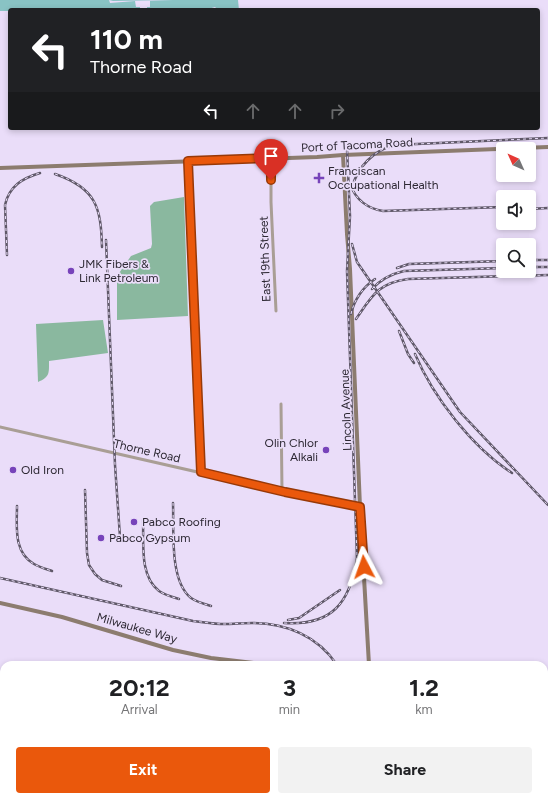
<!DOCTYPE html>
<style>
:root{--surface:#fff;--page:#f2f2f2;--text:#202124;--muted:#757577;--accent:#ea580c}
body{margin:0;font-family:Figtree,sans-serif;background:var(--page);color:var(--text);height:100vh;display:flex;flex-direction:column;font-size:15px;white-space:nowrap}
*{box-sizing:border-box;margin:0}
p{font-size:13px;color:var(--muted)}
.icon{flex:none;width:22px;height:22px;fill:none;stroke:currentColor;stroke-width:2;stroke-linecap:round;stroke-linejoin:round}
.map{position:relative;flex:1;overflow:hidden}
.sheet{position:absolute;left:0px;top:661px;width:548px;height:140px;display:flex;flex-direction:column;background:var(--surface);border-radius:12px 12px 0 0;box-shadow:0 2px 6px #0003}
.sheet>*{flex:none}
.banner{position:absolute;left:8px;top:8px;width:532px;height:122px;border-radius:4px;box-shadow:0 2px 6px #0003;background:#202124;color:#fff;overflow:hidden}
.needle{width:26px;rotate:315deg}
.controls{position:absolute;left:496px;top:142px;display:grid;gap:8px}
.controls a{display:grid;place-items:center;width:40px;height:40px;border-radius:4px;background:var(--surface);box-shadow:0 2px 6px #0003;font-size:20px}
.pin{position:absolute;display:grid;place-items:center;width:34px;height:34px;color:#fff;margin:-41px -17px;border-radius:50% 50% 50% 0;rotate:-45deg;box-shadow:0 0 4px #0007}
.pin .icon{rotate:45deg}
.me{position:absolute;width:44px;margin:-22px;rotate:356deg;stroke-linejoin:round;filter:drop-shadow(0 0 3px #0008)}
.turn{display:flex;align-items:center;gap:14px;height:84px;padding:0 16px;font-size:18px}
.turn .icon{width:52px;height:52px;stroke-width:2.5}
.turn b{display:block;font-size:28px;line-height:34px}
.lanes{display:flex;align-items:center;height:38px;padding:0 16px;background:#0003;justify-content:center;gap:20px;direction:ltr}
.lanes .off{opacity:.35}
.eta{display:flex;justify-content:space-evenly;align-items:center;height:68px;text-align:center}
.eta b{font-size:24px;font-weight:700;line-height:28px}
.primary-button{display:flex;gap:8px;margin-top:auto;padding:8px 16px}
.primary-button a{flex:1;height:46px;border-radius:4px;background:var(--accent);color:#fff;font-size:16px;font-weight:700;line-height:46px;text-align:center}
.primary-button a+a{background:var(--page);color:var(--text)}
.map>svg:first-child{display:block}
.forest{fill:#8ab89f}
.water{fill:#89c3c4}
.pier{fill:#eaddf9}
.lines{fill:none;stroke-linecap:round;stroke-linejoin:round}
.street{stroke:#a99e95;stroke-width:3}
.secondary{stroke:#8c7c6f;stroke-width:4}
.rail-casing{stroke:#5f5868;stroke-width:2.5}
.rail{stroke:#eaddf9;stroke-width:1;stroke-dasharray:3;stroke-linecap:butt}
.route-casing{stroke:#983908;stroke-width:10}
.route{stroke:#ea580c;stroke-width:7}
.poi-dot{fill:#7743ba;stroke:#eaddf9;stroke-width:1.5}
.labels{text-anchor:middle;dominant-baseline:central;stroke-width:3.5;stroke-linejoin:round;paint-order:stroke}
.street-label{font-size:12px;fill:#2d2833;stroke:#eaddf9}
.poi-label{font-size:12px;fill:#2d2833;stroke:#eaddf9;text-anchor:start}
</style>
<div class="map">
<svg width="548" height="801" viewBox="0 0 548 801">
<rect width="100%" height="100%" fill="#eaddf9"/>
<g class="forest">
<polygon points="184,197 188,316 117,320 117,276 131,256 151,248 152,244 150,206 154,202"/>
<path d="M103,320L108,353L49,361C49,373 50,377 38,382L36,324Z"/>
</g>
<polygon class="water" points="0,0 238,0 239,10 218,10 215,7 205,10 10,10 10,11 0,11"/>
<polygon class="pier" points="109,0 113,1 173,0 150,1 150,7 147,7 147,10 140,10 140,7 136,7 135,1 110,3"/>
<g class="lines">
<g class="street">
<polyline points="271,158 271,202 276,311"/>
<polyline points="188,161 201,472"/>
<polyline points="281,404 282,491"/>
<polyline points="0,427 285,492 360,507"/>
<polyline points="444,797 449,801"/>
</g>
<g class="secondary">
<polyline points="343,155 347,234 350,269 360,507 369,665"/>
<polyline points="0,168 317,157 343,155 548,147"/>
<polyline points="0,603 62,617 173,650 211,658 270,665"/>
<polyline points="544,724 548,725"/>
<polyline points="374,797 374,801"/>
</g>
<g class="rail-casing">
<g id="rail">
<path d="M55,174C96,188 101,207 102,247"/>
<path d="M351,185C355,200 369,209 383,211L503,207"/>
<path d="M352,188C357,167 374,150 395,145L548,138"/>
<polyline points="529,209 548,208"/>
<polyline points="106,240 115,465 120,537"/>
<polyline points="352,244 357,262 460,412 548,505"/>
<path d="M7,255L5,205C9,186 23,178 40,173"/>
<polyline points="529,260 548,260"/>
<polyline points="529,267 548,267"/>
<polyline points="397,268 409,264 503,261"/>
<path d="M372,289C381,279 391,274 404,271L503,268"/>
<path d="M351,314C354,300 363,287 375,279"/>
<path d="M356,319C372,296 378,283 408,279L548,275"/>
<polyline points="399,331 408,354 414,363"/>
<path d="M415,354C433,397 473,448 512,473"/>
<polyline points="85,490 87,553 89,565 95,574 102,580 121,586"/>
<path d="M173,503C174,529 169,581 191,598C197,602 204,604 211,606"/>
<path d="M17,506C17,526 13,552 34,564C39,567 46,569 52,571"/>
<path d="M143,520C144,542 139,576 159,591C165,595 172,597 179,599"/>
<path d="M0,578L193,621C203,622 214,624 224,624C233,624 243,623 252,623C286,623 318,636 337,665"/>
<polyline points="288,620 299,618 340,590"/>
<path d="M284,623C332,626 350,603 357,558L347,271L350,216L347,149"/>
<polyline points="356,797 357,801"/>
</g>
</g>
<use href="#rail" class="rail"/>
</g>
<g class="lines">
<g class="route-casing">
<polyline id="route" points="271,180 271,158 188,161 201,472 285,492 360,507 364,567"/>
</g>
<use href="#route" class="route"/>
</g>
<g class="poi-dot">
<path d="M317 172h4v4h4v4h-4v4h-4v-4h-4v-4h4z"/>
<circle cx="71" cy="271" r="4"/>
<circle cx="326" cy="450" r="4"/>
<circle cx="13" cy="470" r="4"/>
<circle cx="134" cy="522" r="4"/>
<circle cx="101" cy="538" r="4"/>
</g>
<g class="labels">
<g class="street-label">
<text transform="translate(357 145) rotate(-3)">Port of Tacoma Road</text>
<text transform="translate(265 259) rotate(-92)">East 19th Street</text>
<text transform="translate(346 410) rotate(-92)">Lincoln Avenue</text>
<text transform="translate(147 451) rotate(13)">Thorne Road</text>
<text transform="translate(137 628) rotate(16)">Milwaukee Way</text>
</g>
<g class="poi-label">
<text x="328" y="171">Franciscan<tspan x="328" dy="14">Occupational Health</tspan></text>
<text x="79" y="264">JMK Fibers &amp;<tspan x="79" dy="14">Link Petroleum</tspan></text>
<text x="318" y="443" text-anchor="end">Olin Chlor<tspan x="318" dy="14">Alkali</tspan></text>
<text x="21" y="470">Old Iron</text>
<text x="142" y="522">Pabco Roofing</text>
<text x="109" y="538">Pabco Gypsum</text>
</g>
</g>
</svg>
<div class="controls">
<a><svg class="needle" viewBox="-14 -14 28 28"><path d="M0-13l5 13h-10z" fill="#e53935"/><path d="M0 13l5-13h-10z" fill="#757577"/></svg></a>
<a><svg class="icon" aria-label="sound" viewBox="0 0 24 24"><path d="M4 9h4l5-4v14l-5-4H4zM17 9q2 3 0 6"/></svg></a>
<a><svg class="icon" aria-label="search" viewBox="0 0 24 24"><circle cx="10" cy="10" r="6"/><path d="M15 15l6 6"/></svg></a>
</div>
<div class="pin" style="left:271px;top:180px;background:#d93025"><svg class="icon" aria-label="arrive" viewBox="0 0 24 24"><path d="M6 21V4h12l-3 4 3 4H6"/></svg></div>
<svg class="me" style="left:364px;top:567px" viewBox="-20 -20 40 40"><path d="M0-17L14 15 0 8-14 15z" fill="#ea580c" stroke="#fff" stroke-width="4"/></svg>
<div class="banner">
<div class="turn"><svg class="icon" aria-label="left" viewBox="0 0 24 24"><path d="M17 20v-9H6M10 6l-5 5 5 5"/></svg><div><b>110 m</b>Thorne Road</div></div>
<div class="lanes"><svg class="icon" aria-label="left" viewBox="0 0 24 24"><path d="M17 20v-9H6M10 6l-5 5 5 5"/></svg><svg class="icon off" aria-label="ahead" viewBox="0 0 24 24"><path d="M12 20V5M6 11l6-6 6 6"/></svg><svg class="icon off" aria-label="ahead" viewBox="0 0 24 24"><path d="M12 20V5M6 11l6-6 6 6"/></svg><svg class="icon off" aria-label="right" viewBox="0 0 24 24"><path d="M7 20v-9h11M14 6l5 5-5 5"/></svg></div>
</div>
<section class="sheet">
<div class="eta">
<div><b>20:12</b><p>Arrival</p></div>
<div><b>3</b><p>min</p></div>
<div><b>1.2</b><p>km</p></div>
</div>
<div class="primary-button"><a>Exit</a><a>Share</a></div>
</section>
</div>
